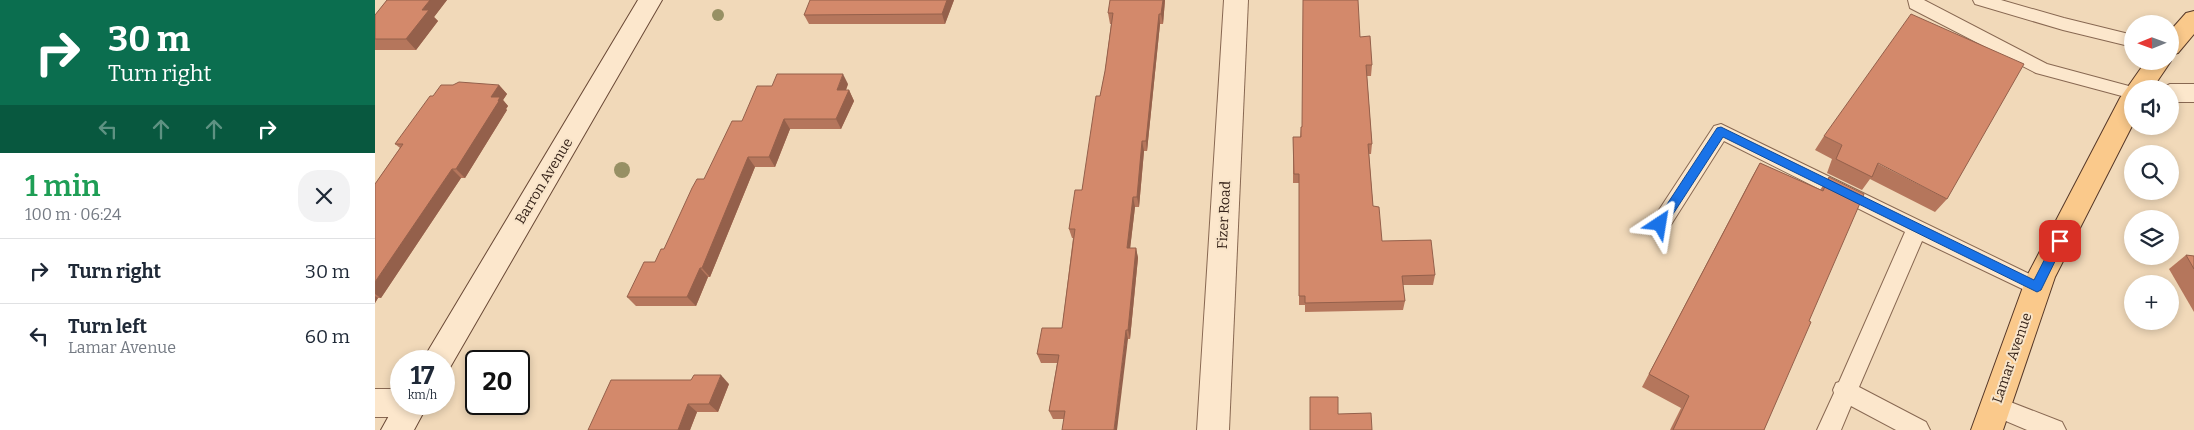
<!DOCTYPE html>
<meta charset="utf-8">
<style>
:root{--surface:#fff;--page:#f2f2f3;--text:#1f2937;--muted:#747a83;--line:#e0e1e3}
body{margin:0;font-family:Bitter,serif;background:var(--page);color:var(--text);height:100vh;display:flex;flex-direction:column;font-size:19px;white-space:nowrap}
*{box-sizing:border-box;margin:0}
p{font-size:16px;color:var(--muted)}
.icon{flex:none;width:28px;height:28px;fill:none;stroke:currentColor;stroke-width:2;stroke-linecap:round;stroke-linejoin:round}
.map{position:relative;flex:1;overflow:hidden}
.details{display:flex;flex-direction:column;background:var(--surface);width:375px}
.details>*{flex:none}
.top-card{background:#0b6e4f;color:#fff;overflow:hidden}
.needle{width:32px;rotate:269deg}
.tools{position:absolute;left:1749px;top:15px;display:grid;gap:10px}
.tools a{display:grid;place-items:center;width:55px;height:55px;border-radius:50%;background:var(--surface);box-shadow:0 2px 8px #0003;font-size:25px}
.speed{position:absolute;left:15px;top:350px;display:flex;gap:10px;font-size:25px;font-weight:700;text-align:center}
.speed>*{display:grid;place-content:center;width:65px;height:65px;border-radius:50%;background:var(--surface);box-shadow:0 2px 8px #0003;line-height:1}
.speed small{font-size:12px;font-weight:400}
.speed .limit{border:2px solid #111;border-radius:8px;background:#fff;color:#111}
.pin{position:absolute;display:grid;place-items:center;width:42px;height:42px;color:#fff;margin:-21px;border-radius:10px;box-shadow:0 2px 8px #0006}
.me{position:absolute;width:55px;margin:-28px;rotate:33deg;stroke-linejoin:round;filter:drop-shadow(0 0 4px #0008)}
.turn{display:flex;align-items:center;gap:18px;height:105px;padding:0 25px;font-size:22px}
.turn .icon{width:65px;height:65px;stroke-width:2.5}
.turn b{display:block;font-size:35px;line-height:42px}
.lanes{display:flex;align-items:center;height:48px;padding:0 25px;background:#0003;justify-content:center;gap:25px;direction:ltr}
.lanes .off{opacity:.35}
.round{display:grid;place-items:center;flex:none;width:52px;height:52px;border-radius:20px;background:var(--page)}
.headline{display:flex;align-items:center;justify-content:space-between;height:85px;padding:0 25px}
h1{font-size:30px;font-weight:600;line-height:38px;color:#1e9e55}
ul{padding:0;list-style:none}
li{display:flex;align-items:center;gap:15px;height:65px;padding:0 25px;border-top:1px solid var(--line)}
li div{flex:1}
li b{display:block;font-size:19px}
li em{font-style:normal}
main{display:flex;flex:1;min-height:0}
.map>svg:first-child{display:block}
.lines{fill:none;stroke-linecap:round;stroke-linejoin:round}
.service-casing{stroke:#886852;stroke-width:2}
.minor-casing{stroke:#886852;stroke-width:2}
.secondary-casing{stroke:#6a4936;stroke-width:2}
.primary-casing{stroke:#553728;stroke-width:2}
.service{fill:#fce7cc;fill-rule:evenodd}
.minor{fill:#fce7cc;fill-rule:evenodd}
.secondary{fill:#fce7cc;fill-rule:evenodd}
.primary{fill:#fac98b;fill-rule:evenodd}
.tree{fill:#979064}
.wall{fill:#b5765c}
.shaded-wall{fill:#94604b}
.building{fill:#d3896b;stroke:#94604b}
.route{fill:#1a73e8;stroke:#114b97}
.labels{text-anchor:middle;dominant-baseline:central;stroke-width:4;stroke-linejoin:round;paint-order:stroke}
.street-label{font-size:14px;fill:#362319;stroke:#f8e4c9}
</style>
<main>
<section class="details">
<div class="top-card">
<div class="turn"><svg class="icon" aria-label="right" viewBox="0 0 24 24"><path d="M7 20v-9h11M14 6l5 5-5 5"/></svg><div><b>30 m</b>Turn right</div></div>
<div class="lanes"><svg class="icon off" aria-label="left" viewBox="0 0 24 24"><path d="M17 20v-9H6M10 6l-5 5 5 5"/></svg><svg class="icon off" aria-label="ahead" viewBox="0 0 24 24"><path d="M12 20V5M6 11l6-6 6 6"/></svg><svg class="icon off" aria-label="ahead" viewBox="0 0 24 24"><path d="M12 20V5M6 11l6-6 6 6"/></svg><svg class="icon" aria-label="right" viewBox="0 0 24 24"><path d="M7 20v-9h11M14 6l5 5-5 5"/></svg></div>
</div>
<div class="headline"><div><h1>1 min</h1><p>100 m · 06:24</p></div><a class="round"><svg class="icon" aria-label="close" viewBox="0 0 24 24"><path d="M6 6l12 12M18 6L6 18"/></svg></a></div>
<ul>
<li><svg class="icon" aria-label="right" viewBox="0 0 24 24"><path d="M7 20v-9h11M14 6l5 5-5 5"/></svg><div><b>Turn right</b></div><em>30 m</em></li>
<li><svg class="icon" aria-label="left" viewBox="0 0 24 24"><path d="M17 20v-9H6M10 6l-5 5 5 5"/></svg><div><b>Turn left</b><p>Lamar Avenue</p></div><em>60 m</em></li>
</ul>
</section>
<div class="map">
<svg width="1819" height="430" viewBox="0 0 1819 430">
<rect width="100%" height="100%" fill="#f1d9b9"/>
<g class="lines">
<g class="service-casing">
<g id="service">
<polygon points="1533,0 1549,0 1672,64 1765,89 1758,89 1758,99 1661,73 1535,8"/>
<polygon points="1598,0 1626,0 1689,18 1758,35 1758,47 1688,30 1600,4"/>
<polygon points="1346,124 1669,281 1673,287 1669,293 1662,296 1547,241 1484,387 1551,422 1555,430 1521,430 1476,406 1466,430 1442,430 1459,393 1458,390 1461,383 1464,382 1530,232 1349,141 1292,231 1285,233 1278,231 1275,225 1278,219 1339,126"/>
<polygon points="1620,396 1687,422 1691,430 1652,430 1612,413 1609,406 1612,399"/>
</g>
</g>
<g class="minor-casing">
<g id="minor">
<polygon points="849,0 873,0 854,430 822,430"/>
<polygon points="1795,84 1819,84 1819,102 1795,102 1795,89 1785,89"/>
<polygon points="0,389 26,389 26,404 41,404 37,413 26,417 0,417"/>
</g>
</g>
<g class="secondary-casing">
<g id="secondary">
<polygon points="263,0 287,0 73,371 69,372 69,361 47,361"/>
<polygon points="26,394 26,404 53,404 39,430 6,430"/>
</g>
</g>
<g class="primary-casing">
<g id="primary">
<polygon points="1819,11 1819,34 1803,53 1795,55 1795,31 1811,13"/>
<polygon points="1795,59 1796,61 1777,89 1758,89 1758,124 1680,277 1628,430 1596,430 1652,276 1745,98 1771,61 1795,61"/>
</g>
</g>
<use href="#service" class="service"/>
<use href="#minor" class="minor"/>
<use href="#secondary" class="secondary"/>
<use href="#primary" class="primary"/>
</g>
<g class="tree">
<circle cx="343" cy="15" r="6"/>
<circle cx="247" cy="170" r="8"/>
</g>
<g class="wall">
<polygon points="12,0 72,0 59,17 63,21 41,50 0,50 0,15"/>
<polygon points="579,0 570,24 434,24 429,15"/>
<polygon points="790,0 788,24 785,24 772,151 769,151 764,207 760,207 755,248 761,248 763,258 755,339 753,339 689,419 678,419 674,411 682,363 666,363 662,354 687,328 698,238 697,238 694,229 707,190 730,71 736,24 735,24 733,13"/>
<polygon points="985,37 997,65 996,76 992,76 997,144 996,154 994,154 998,206 1007,241 1060,275 1058,285 1028,285 1030,301 1028,310 930,312 930,305 924,305 924,183 918,183 918,137 925,137 926,127 927,127"/>
<polygon points="473,84 471,90 474,90 479,101 466,129 415,129 400,167 380,167 335,277 333,277 321,306 261,306 252,297 280,262 289,249 329,179 367,121"/>
<polygon points="124,85 132,94 128,100 133,106 131,109 132,110 90,178 86,178 6,298 3,298 0,303 0,184 25,148 20,144"/>
<polygon points="1449,136 1572,199 1560,212 1495,179 1487,190 1452,173 1457,159 1440,150"/>
<polygon points="1385,163 1445,190 1454,177 1434,321 1389,430 1295,430 1306,408 1267,387 1377,177"/>
<polygon points="1811,255 1819,256 1819,312 1794,269"/>
<polygon points="354,384 343,412 322,412 315,430 213,430"/>
</g>
<g class="shaded-wall">
<polygon points="55,0 72,0 59,17 63,21 41,50 31,39 47,10"/>
<polygon points="572,0 579,0 570,24 567,14"/>
<polygon points="788,0 790,0 788,24 786,14"/>
<polygon points="784,14 785,24 772,151 771,141"/>
<polygon points="468,74 473,84 467,101 462,90"/>
<polygon points="124,85 132,94 128,100 133,106 131,109 132,110 90,178 81,169 116,97"/>
<polygon points="474,90 479,101 466,129 461,119"/>
<polygon points="409,119 415,129 400,167 394,157"/>
<polygon points="767,141 769,151 764,207 762,197"/>
<polygon points="373,157 380,167 335,277 327,268"/>
<polygon points="77,169 86,178 6,298 0,294 0,282"/>
<polygon points="758,197 760,207 754,258 752,248"/>
<polygon points="761,248 763,258 755,339 753,330"/>
<polygon points="325,268 333,277 321,306 312,297"/>
<polygon points="0,296 3,298 0,303"/>
<polygon points="751,330 753,339 742,430 739,430"/>
<polygon points="346,375 354,384 343,412 334,404"/>
<polygon points="313,404 322,412 315,430 303,430"/>
</g>
<g class="building">
<polygon points="12,0 55,0 47,10 54,10 31,39 0,39 0,15"/>
<polygon points="435,0 572,0 567,14 429,15"/>
<polygon points="735,0 788,0 786,14 784,14 771,141 767,141 762,197 758,197 752,248 761,248 753,330 751,330 739,430 687,430 690,411 674,411 684,355 662,354 667,328 687,328 700,229 694,229 700,190 707,190 721,96 725,96 730,71 738,13 733,13"/>
<polygon points="928,0 983,0 985,37 995,36 997,65 991,65 997,144 993,144 998,206 1004,207 1007,241 1056,240 1060,275 1027,276 1030,301 930,303 930,296 924,296 924,174 919,174 918,137 926,137 926,127 927,127"/>
<polygon points="1536,14 1649,64 1572,199 1503,163 1497,177 1461,159 1467,145 1449,136"/>
<polygon points="402,74 468,74 462,90 474,90 461,119 409,119 394,157 373,157 327,268 325,268 312,297 252,297 269,262 280,262 286,249 289,249 317,188 322,179 329,179 357,121 367,121 382,86 397,86"/>
<polygon points="84,82 124,85 116,97 125,97 123,101 124,101 81,169 77,169 0,282 0,184 28,144 20,144 55,96 58,96 66,85 78,85"/>
<polygon points="1385,163 1448,191 1454,177 1489,194 1434,321 1436,322 1389,430 1298,430 1314,396 1274,374"/>
<polygon points="1811,255 1819,256 1819,269"/>
<polygon points="319,375 346,375 334,404 313,404 303,430 213,430 236,380 316,380"/>
<polygon points="935,397 963,397 963,414 996,413 997,430 935,430"/>
</g>
<polygon class="route" points="1346,127 1659,280 1681,237 1689,237 1690,241 1666,290 1662,292 1348,137 1289,228 1281,228 1279,224 1281,221 1342,128"/>
<g class="labels">
<g class="street-label">
<text transform="translate(169 181) rotate(-59)">Barron Avenue</text>
<text transform="translate(849 215) rotate(-87)">Fizer Road</text>
<text transform="translate(1637 358) rotate(-71)">Lamar Avenue</text>
</g>
</g>
</svg>
<div class="tools">
<a><svg class="needle" viewBox="-14 -14 28 28"><path d="M0-13l5 13h-10z" fill="#e53935"/><path d="M0 13l5-13h-10z" fill="#747a83"/></svg></a>
<a><svg class="icon" aria-label="sound" viewBox="0 0 24 24"><path d="M4 9h4l5-4v14l-5-4H4zM17 9q2 3 0 6"/></svg></a>
<a><svg class="icon" aria-label="search" viewBox="0 0 24 24"><circle cx="10" cy="10" r="6"/><path d="M15 15l6 6"/></svg></a>
<a><svg class="icon" aria-label="layers" viewBox="0 0 24 24"><path d="M12 4l9 5-9 5-9-5zM3 14l9 5 9-5"/></svg></a>
<a>+</a>
</div>
<div class="speed"><div>17<small>km/h</small></div><div class="limit">20</div></div>
<div class="pin" style="left:1685px;top:241px;background:#d93025"><svg class="icon" aria-label="arrive" viewBox="0 0 24 24"><path d="M6 21V4h12l-3 4 3 4H6"/></svg></div>
<svg class="me" style="left:1285px;top:224px" viewBox="-20 -20 40 40"><path d="M0-17L14 15 0 8-14 15z" fill="#1a73e8" stroke="#fff" stroke-width="4"/></svg>
</div>
</main>
